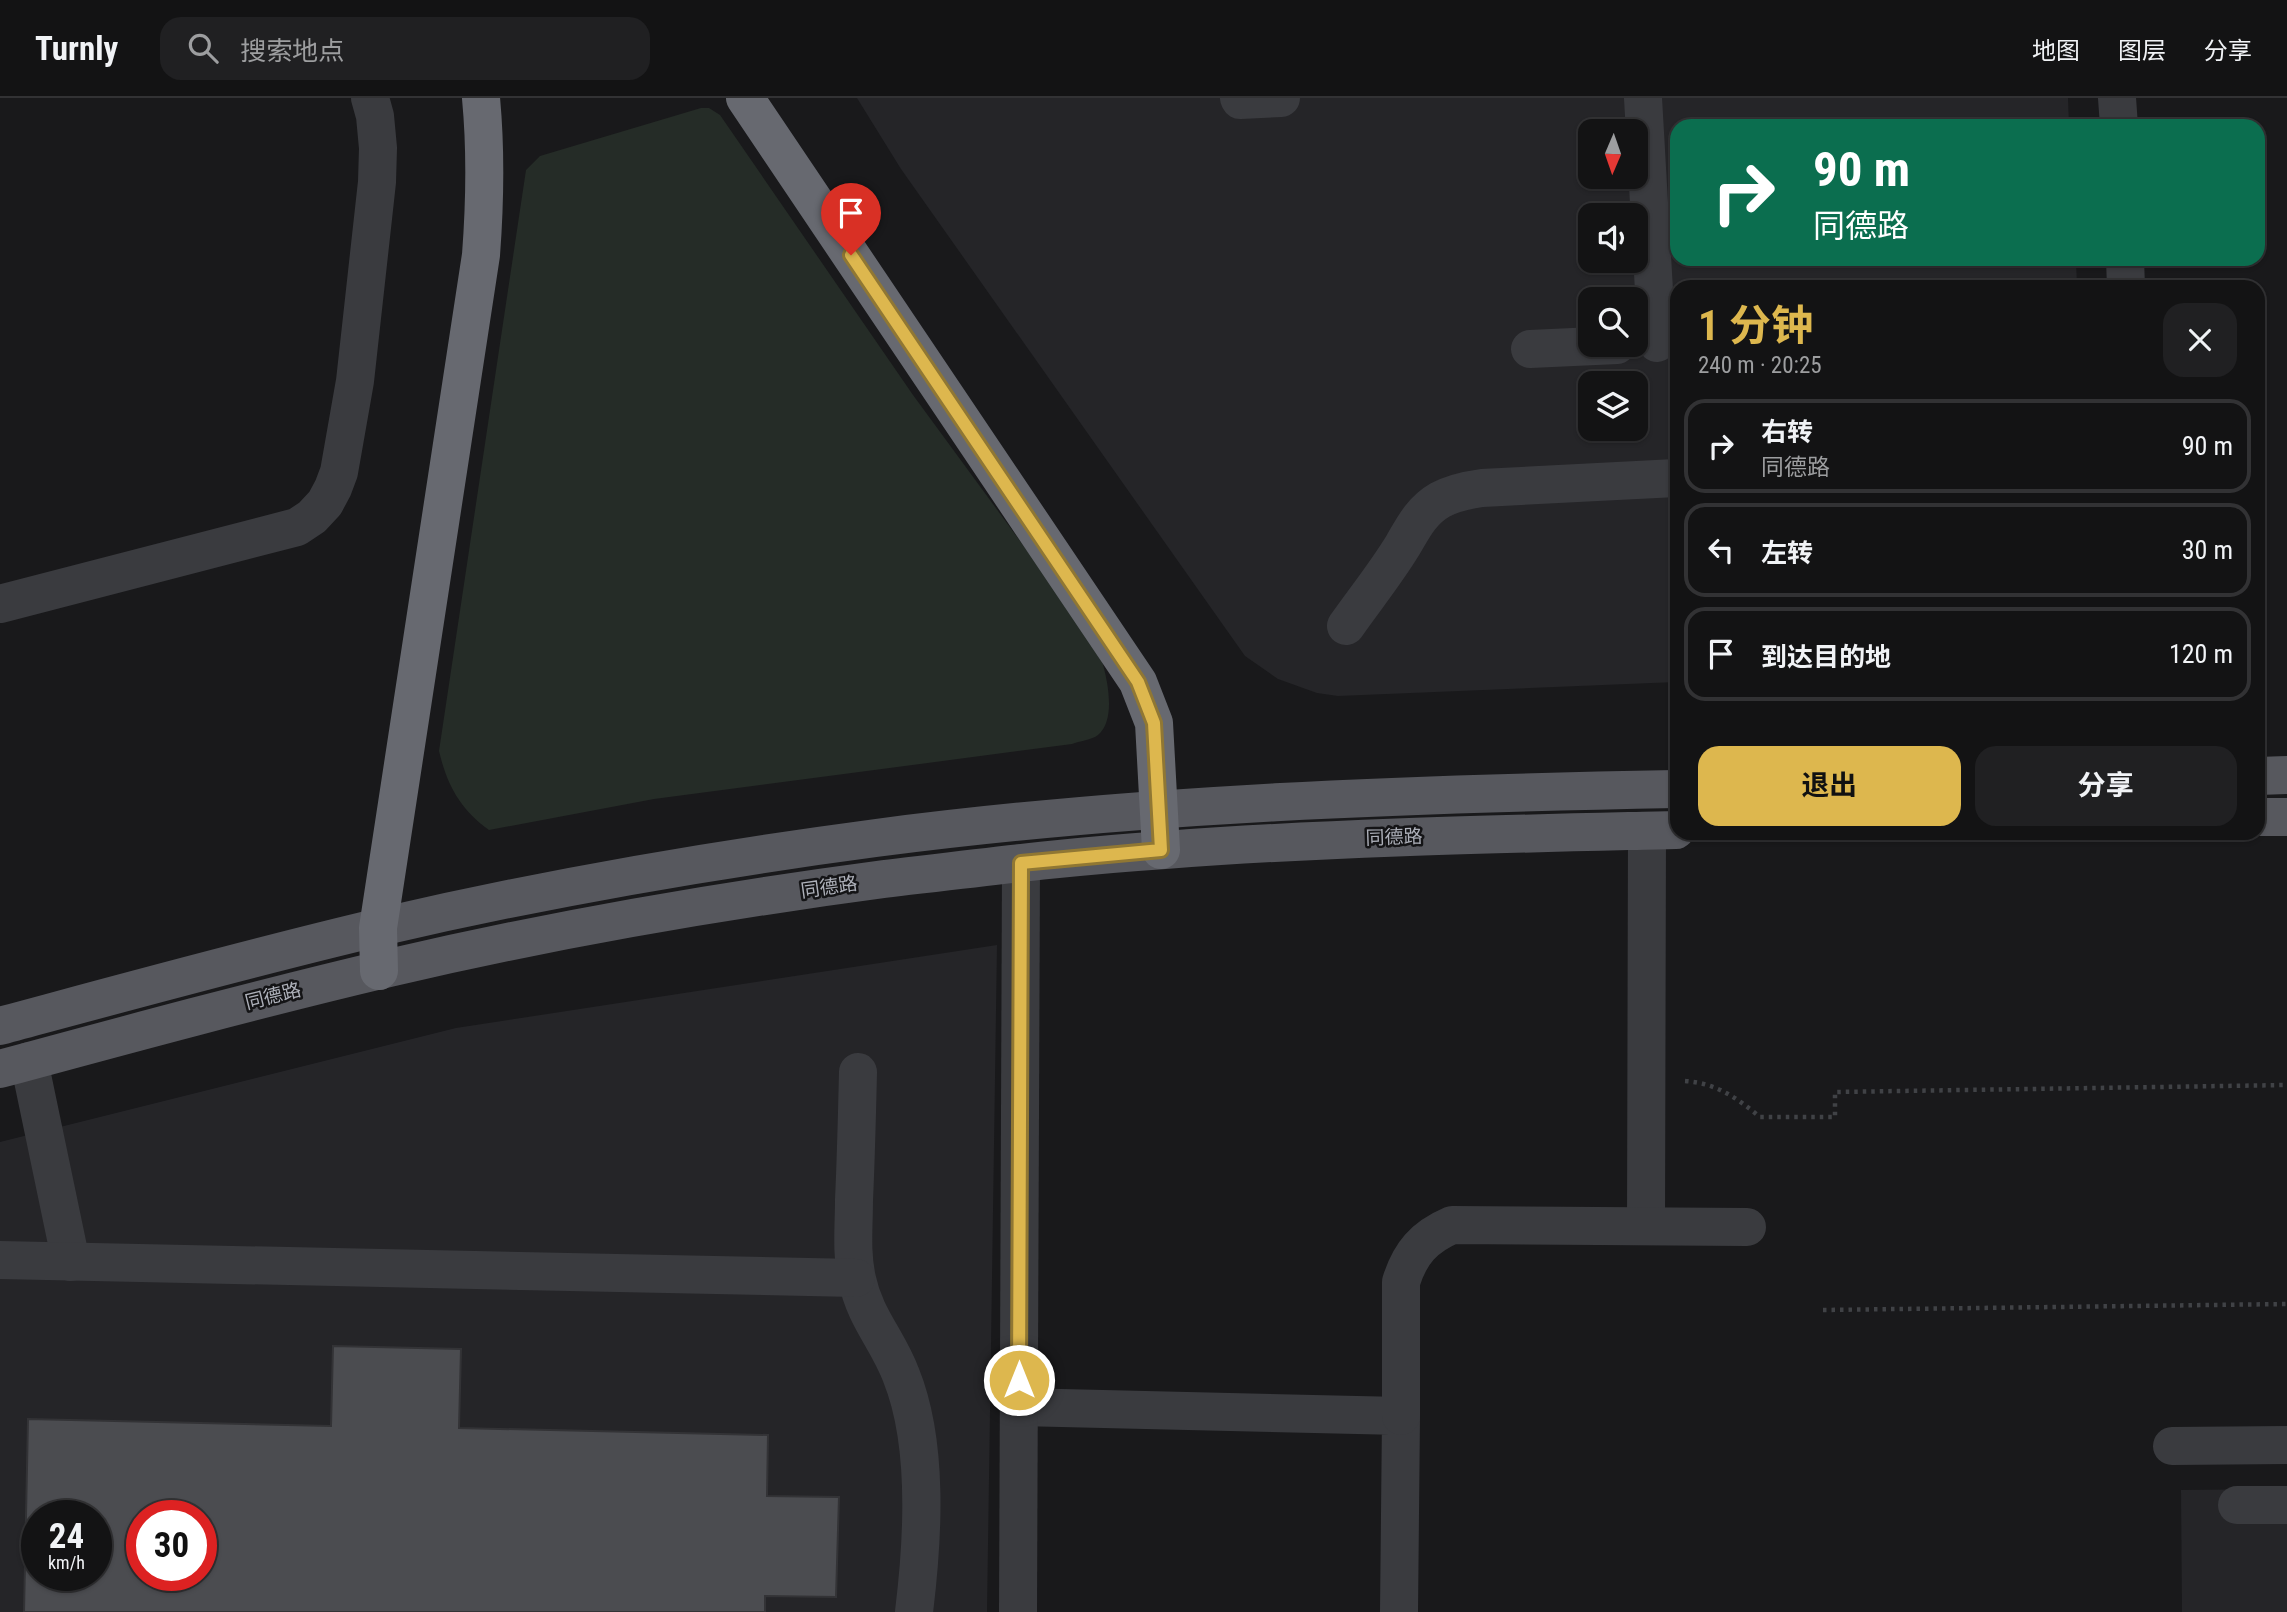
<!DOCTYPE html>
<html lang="zh">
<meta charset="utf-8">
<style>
:root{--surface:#131314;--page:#202022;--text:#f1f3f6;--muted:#9d9ea0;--line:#323234;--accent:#ddb74e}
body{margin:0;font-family:"Roboto Condensed","Noto Sans SC",sans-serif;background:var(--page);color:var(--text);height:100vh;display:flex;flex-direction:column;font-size:26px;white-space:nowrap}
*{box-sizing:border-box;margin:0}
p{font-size:23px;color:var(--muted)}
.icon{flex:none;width:38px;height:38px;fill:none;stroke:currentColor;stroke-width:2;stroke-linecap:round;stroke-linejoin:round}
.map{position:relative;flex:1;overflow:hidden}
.details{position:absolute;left:1670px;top:182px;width:595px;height:560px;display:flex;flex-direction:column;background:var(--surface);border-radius:21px;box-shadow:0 2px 5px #0004,0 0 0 2px var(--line)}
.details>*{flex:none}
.hud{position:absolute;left:1670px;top:21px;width:595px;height:147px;border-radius:21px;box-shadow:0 2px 5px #0004,0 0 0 2px var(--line);background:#0b6e4f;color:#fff;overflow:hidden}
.needle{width:46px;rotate:182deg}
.controls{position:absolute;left:1578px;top:21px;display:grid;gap:14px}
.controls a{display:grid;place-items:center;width:70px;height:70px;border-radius:14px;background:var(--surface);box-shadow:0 2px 5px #0004,0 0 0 2px var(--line);font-size:35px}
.speed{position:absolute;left:21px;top:1402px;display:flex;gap:14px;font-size:35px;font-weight:700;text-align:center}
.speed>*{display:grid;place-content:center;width:91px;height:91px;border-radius:50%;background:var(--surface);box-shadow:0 2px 5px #0004,0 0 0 2px var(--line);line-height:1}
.speed small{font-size:18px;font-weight:400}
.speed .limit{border:10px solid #d22;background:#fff;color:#111}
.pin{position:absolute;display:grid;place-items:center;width:60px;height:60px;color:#fff;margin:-72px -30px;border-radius:50% 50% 50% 0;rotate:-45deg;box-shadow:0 0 7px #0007}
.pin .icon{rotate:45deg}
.me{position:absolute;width:77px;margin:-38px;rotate:0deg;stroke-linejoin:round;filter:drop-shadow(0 0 5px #0008)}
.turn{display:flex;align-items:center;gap:24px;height:147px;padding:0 28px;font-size:32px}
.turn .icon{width:91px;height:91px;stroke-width:2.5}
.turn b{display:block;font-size:49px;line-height:60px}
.round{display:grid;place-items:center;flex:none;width:74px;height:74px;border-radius:21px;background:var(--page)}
.head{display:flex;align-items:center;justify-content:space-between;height:119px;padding:0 28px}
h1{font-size:42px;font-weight:700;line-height:52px;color:var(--accent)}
.action{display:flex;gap:14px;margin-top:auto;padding:14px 28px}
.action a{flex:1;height:80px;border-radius:21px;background:var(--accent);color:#111;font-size:28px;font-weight:700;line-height:80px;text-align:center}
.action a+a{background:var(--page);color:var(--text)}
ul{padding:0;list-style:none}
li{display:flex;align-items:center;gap:21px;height:94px;margin:0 14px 10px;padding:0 14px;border:4px solid var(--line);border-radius:21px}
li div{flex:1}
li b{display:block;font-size:26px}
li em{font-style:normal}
header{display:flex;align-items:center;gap:42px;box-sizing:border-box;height:98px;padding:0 35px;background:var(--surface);border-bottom:2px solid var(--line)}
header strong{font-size:33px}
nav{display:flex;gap:38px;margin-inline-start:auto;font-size:24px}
.search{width:490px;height:63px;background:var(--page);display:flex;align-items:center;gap:18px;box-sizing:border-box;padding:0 24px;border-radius:21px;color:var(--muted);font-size:26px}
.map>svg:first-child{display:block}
.built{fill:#252528;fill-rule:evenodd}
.green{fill:#252c27}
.building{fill:#4b4c50;stroke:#333336;stroke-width:2;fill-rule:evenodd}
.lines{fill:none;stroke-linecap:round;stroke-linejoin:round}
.path{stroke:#404246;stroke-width:4.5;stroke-dasharray:3.5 5;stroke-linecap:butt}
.minor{stroke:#3a3b3f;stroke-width:38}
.major{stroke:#57585e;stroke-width:38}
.highway{stroke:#676970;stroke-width:38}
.route-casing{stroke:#907733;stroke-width:18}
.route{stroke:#ddb74e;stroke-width:12}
.labels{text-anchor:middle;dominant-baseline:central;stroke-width:5;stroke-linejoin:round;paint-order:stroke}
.street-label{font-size:19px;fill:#adb0b9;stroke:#141416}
</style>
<header>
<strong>Turnly</strong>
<div class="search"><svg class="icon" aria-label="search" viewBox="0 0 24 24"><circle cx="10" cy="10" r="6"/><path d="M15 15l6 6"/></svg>搜索地点</div>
<nav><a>地图</a><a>图层</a><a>分享</a></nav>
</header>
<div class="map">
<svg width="2287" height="1514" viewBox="0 0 2287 1514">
<rect width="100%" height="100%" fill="#19191b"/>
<g class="built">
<path d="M857,0H2068L2069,28H1676V161H2076L2077,189H1676V584L1338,598L1317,595L1278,581L1245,558L901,71ZM1591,33H1636V79H1591ZM1591,117H1636V163H1591ZM1591,201H1636V247H1591ZM1591,285H1636V331H1591Z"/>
<path d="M997,847L987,1514H0V1044L456,930ZM37,1418H96V1477H37ZM142,1418H201V1477H142Z"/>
<polygon points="2287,1391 2287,1514 2182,1514 2181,1392"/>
</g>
<path class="green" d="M701,10H709L720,17L913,297L1097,548C1105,569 1119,619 1098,637C1092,642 1079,643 1072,646L654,701L489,732C460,711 447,687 439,653L526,72L540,58Z"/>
<path class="building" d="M333,1248L461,1251L459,1330L768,1337L767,1398L839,1399L836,1499L765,1498V1514H24L28,1321L331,1328ZM37,1418H96V1477H37ZM142,1418H201V1477H142Z"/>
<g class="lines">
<g class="path">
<path d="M1685,983C1716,985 1737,1000 1760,1019H1835V994L2287,987"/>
<polyline points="1823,1212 2287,1206"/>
</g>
<g class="minor">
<polyline points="1239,0 1240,2 1281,0"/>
<polyline points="1643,0 1657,245"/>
<polyline points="2117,0 2119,28"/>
<polyline points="2125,161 2126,189"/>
<polyline points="1530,251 1617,247"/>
<polyline points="0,506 297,429 312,419 325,405 333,390 339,374 355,283 377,84 378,50 375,18 370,0"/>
<path d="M1346,528C1365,501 1386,475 1403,447C1413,430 1421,413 1440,402C1453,395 1467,392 1482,390L1676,380"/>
<polyline points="29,963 71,1164"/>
<path d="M858,974C857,1017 856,1059 854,1102C854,1128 851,1155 857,1181C865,1220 888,1242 901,1277C929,1346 923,1441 914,1514"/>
<polyline points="1646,1128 1647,733"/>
<polyline points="0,1162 856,1180"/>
<polyline points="1019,1309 1401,1318 1399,1514"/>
<path d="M1401,1318V1184C1410,1155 1424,1139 1452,1127L1747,1129"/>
<polyline points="2172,1348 2287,1347"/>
<polyline points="2237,1407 2287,1407"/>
<polyline points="1018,1514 1021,765"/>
</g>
<g class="major">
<polyline points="2258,678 2287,677"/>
<polyline points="2258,719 2287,719"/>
<path d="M0,928C126,894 253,859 380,829C543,791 710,762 876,740C1142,705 1409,696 1676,691"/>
<path d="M0,971C129,936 258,901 389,870C551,832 718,803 884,781C977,770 1071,758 1165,752C1335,739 1506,736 1676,732"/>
</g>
<g class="highway">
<polyline points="745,0 1138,584 1154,625 1161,752"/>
<path d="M379,873L378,830L481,157C485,104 486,53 481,0"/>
</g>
</g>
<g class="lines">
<g class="route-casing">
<polyline id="route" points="851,157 1138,584 1154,625 1161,752 1021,765 1019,1282"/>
</g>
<use href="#route" class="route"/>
</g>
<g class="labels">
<g class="street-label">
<text transform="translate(1394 739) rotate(-2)">同德路</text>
<text transform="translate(829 789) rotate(-8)">同德路</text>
<text transform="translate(273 898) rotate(-14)">同德路</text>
</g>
</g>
</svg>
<div class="controls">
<a><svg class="needle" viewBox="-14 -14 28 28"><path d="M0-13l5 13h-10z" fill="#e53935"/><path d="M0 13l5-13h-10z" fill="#9d9ea0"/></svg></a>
<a><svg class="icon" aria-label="sound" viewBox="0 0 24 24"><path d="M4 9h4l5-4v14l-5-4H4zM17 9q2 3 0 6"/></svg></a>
<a><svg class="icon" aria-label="search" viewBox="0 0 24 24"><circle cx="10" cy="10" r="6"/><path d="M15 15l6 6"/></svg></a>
<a><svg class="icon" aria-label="layers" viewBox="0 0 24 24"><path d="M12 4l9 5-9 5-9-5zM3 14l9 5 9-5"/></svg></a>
</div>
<div class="speed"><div>24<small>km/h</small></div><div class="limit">30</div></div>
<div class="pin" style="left:851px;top:157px;background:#d93025"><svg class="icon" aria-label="arrive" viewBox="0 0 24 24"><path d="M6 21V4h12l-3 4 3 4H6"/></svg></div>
<svg class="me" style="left:1019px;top:1282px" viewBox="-20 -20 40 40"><circle r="17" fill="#ddb74e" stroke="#fff" stroke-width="3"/><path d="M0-11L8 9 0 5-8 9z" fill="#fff"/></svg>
<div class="hud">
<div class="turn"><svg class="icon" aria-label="right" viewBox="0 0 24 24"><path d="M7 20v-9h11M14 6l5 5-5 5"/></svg><div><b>90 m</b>同德路</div></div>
</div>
<section class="details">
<div class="head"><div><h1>1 分钟</h1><p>240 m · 20:25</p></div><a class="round"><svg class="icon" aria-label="close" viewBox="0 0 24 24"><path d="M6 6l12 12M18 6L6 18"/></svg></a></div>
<ul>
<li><svg class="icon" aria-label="right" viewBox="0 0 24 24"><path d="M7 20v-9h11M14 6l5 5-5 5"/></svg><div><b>右转</b><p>同德路</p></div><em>90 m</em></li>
<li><svg class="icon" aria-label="left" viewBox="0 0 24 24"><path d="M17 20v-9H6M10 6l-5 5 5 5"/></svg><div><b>左转</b></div><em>30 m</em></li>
<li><svg class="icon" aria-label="arrive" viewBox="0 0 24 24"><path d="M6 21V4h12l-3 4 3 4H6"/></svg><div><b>到达目的地</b></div><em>120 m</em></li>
</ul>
<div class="action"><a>退出</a><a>分享</a></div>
</section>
</div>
